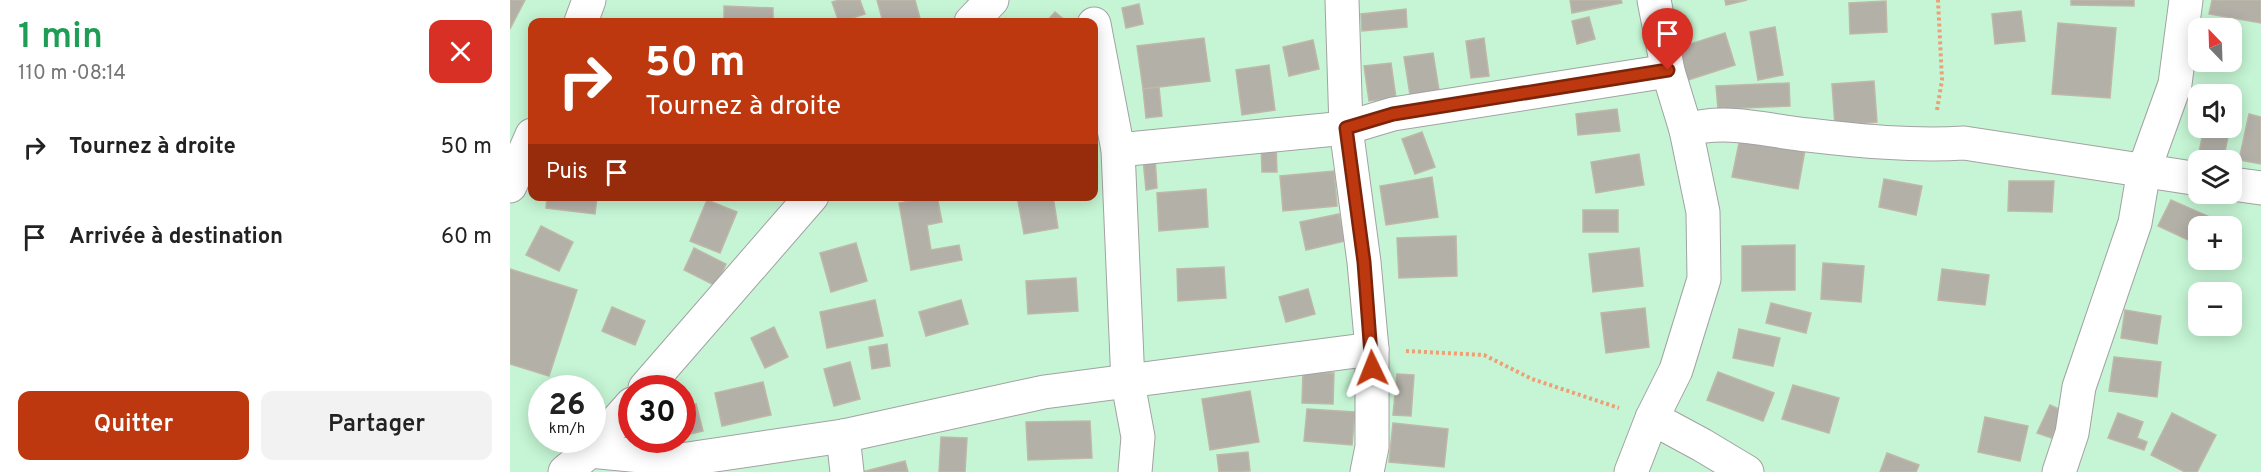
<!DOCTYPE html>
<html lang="fr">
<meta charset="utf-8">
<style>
:root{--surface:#fff;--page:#f2f2f2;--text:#222;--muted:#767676;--accent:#bd380f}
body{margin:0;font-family:Overpass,sans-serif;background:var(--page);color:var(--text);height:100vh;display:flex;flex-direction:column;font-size:22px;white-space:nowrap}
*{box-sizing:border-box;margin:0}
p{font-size:20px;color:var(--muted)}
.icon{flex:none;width:33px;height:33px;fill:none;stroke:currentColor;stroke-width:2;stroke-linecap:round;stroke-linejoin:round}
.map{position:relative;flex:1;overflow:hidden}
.details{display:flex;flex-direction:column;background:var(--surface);width:510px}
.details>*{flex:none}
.top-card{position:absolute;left:18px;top:18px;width:570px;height:183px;border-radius:12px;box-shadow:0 3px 15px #0003;background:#bd380f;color:#fff;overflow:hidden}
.needle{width:39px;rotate:337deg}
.fabs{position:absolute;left:1678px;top:18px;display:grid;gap:12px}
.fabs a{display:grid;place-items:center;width:54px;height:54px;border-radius:12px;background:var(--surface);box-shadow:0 3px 15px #0003;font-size:30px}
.speed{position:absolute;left:18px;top:375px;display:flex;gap:12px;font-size:30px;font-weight:700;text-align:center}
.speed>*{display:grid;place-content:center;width:78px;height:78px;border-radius:50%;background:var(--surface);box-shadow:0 3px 15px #0003;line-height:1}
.speed small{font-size:15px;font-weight:400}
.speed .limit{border:9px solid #d22;background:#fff;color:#111}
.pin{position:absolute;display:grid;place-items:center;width:51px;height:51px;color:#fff;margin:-62px -26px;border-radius:50% 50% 50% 0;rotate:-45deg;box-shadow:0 0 6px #0007}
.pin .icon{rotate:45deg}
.me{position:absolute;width:66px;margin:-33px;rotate:358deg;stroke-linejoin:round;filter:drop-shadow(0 0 4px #0008)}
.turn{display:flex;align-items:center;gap:21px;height:126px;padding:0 18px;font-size:27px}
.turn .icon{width:78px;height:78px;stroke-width:2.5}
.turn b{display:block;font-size:42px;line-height:51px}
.then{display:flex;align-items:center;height:57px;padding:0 18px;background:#0003;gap:12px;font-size:22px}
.round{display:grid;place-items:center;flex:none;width:63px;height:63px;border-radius:12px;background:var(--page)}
.head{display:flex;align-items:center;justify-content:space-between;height:102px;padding:0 18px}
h1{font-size:36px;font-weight:600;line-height:45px;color:#1e9e55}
.button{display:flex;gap:12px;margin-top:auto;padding:12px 18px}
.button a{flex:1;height:69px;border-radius:12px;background:var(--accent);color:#fff;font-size:24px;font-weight:600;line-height:69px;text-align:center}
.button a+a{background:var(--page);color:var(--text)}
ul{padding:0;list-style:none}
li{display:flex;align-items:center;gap:18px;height:90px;padding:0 18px}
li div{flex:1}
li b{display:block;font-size:22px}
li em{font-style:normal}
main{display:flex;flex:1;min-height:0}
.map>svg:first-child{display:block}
.park{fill:#c5f5d4;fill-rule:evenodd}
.building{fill:#b3b0a8;stroke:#bfb8a8;stroke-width:1.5}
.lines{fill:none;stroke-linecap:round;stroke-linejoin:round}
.minor-casing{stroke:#a2a2a2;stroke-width:35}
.path{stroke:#ef9f75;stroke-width:4;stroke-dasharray:3 3;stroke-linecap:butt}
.minor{stroke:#fff;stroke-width:33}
.route-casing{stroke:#7b240a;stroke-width:15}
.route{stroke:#bd380f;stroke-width:10}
</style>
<main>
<section class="details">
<div class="head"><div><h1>1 min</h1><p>110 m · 08:14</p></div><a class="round" style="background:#d93025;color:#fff"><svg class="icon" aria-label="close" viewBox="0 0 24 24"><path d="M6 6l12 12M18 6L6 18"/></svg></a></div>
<ul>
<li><svg class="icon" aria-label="right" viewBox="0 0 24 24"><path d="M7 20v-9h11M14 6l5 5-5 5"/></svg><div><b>Tournez à droite</b></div><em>50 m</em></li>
<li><svg class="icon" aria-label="arrive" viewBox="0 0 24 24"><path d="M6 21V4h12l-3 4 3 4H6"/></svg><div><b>Arrivée à destination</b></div><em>60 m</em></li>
</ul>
<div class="button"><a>Quitter</a><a>Partager</a></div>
</section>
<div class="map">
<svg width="1751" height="472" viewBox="0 0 1751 472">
<rect width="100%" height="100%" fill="#eeede5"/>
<path class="park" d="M0,0H1751V472H0ZM22,22H584V196H22ZM1689,28H1722V62H1689ZM1689,94H1722V128H1689ZM1689,160H1722V194H1689ZM1689,226H1722V260H1689ZM1689,292H1722V326H1689ZM32,388H82V440H32ZM122,388H172V440H122Z"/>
<g class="building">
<polygon points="0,0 15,0 0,29"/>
<polygon points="329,0 350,0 355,14 329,22 322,2"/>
<polygon points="367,0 405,0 411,22 373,22"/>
<polygon points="1060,0 1111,0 1112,3 1062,13"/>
<polygon points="1215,0 1237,0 1216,5"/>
<polygon points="1561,0 1624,0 1624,6 1561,5"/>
<polygon points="1702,0 1751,0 1751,23 1699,14"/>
<polygon points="1376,1 1377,32 1340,34 1339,3"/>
<polygon points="629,4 633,24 616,28 612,8"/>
<polygon points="214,6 263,8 263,22 214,22"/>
<polygon points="896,9 897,27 852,31 851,14"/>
<polygon points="1511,11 1515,41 1485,44 1482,14"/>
<polygon points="545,12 556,21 555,22 536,22"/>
<polygon points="1079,17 1085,39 1067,44 1062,21"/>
<polygon points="345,18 346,22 330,22"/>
<polygon points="1548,23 1606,28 1600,98 1542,94"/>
<polygon points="1265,27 1273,75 1248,80 1240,32"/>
<polygon points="1215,33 1225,65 1178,80 1168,48"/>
<polygon points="694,38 700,81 633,89 627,46"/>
<polygon points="974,38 979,76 961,78 956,41"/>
<polygon points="803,40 809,69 779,76 773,47"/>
<polygon points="923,53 929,90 900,95 894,57"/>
<polygon points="881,63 886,98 859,101 854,66"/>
<polygon points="759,65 765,110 732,115 726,70"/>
<polygon points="1364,81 1367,122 1325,126 1322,84"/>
<polygon points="1279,83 1280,106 1208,109 1206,86"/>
<polygon points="649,87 652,116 636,118 633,89"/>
<polygon points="1107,109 1110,131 1068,135 1066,114"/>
<polygon points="1739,114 1751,117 1751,164 1729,160"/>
<polygon points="1694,128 1720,128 1713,160 1687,162"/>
<polygon points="912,132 925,167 905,174 892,139"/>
<polygon points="1230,138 1295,150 1288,189 1222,177"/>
<polygon points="766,143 767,172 752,172 751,144"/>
<polygon points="1129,154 1134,185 1086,193 1081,162"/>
<polygon points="645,158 647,188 636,190 633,159"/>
<polygon points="824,171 827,206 773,211 770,176"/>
<polygon points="922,177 928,217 876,225 870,186"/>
<polygon points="1374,179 1412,186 1406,215 1369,207"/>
<polygon points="1499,181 1544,181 1542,212 1498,211"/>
<polygon points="696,189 698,227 649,231 647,193"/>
<polygon points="37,196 87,196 85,214 36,208"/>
<polygon points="427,196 432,222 417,225 421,250 449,245 452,260 401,270 389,203"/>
<polygon points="507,196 543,196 548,228 514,234"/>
<polygon points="197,200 227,212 210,253 180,241"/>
<polygon points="1661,200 1702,218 1698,226 1689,226 1689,245 1648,226"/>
<rect x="1073" y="210" width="35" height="22"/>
<polygon points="829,214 835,241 796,250 790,222"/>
<polygon points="31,226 63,242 49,271 16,255"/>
<polygon points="946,236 947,276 889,278 887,238"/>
<polygon points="346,243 357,281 321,292 310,253"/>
<polygon points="1285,245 1285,290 1232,291 1232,246"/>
<polygon points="184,248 216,264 206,286 174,270"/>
<polygon points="1129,248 1133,286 1083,292 1079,254"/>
<polygon points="1313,263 1354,266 1351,302 1311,299"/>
<polygon points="714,267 716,298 668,301 667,269"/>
<polygon points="0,269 67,290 39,376 0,364"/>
<polygon points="1432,269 1479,275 1475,305 1428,300"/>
<polygon points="566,278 568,311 518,314 516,281"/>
<polygon points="798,289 805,314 776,322 769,297"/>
<polygon points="365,300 373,336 317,348 310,312"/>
<polygon points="451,300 458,324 416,336 409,312"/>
<polygon points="1261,303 1301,313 1296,333 1256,323"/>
<polygon points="102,307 135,321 125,345 92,331"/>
<polygon points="1135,308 1139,347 1096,353 1091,313"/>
<polygon points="1615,310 1651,316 1647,344 1611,338"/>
<polygon points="264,327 278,357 255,368 241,338"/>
<polygon points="1229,329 1270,338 1263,366 1223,358"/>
<polygon points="377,344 380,366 362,369 359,347"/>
<polygon points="1604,357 1651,362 1647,397 1599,391"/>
<polygon points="340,362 350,399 324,406 314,369"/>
<polygon points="793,372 824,373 823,404 792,403"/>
<polygon points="1208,372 1264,393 1253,421 1197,400"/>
<polygon points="887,374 904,375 901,416 883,415"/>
<polygon points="253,382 261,415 212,426 205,393"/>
<polygon points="1283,385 1329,398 1319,433 1272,419"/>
<polygon points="740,391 749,442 700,450 692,399"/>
<polygon points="186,404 193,431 172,436 172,407"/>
<polygon points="1540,405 1553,411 1542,438 1527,433"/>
<polygon points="797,409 845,412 842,445 794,441"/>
<polygon points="1608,413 1633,422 1627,438 1637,442 1634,450 1598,438"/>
<polygon points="1662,413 1706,435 1687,472 1675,472 1641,455"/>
<polygon points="1475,417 1518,426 1510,461 1468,452"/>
<polygon points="580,421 582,458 518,460 516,422"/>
<polygon points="883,423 938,429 934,467 879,462"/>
<polygon points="431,437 457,438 455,472 429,472"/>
<polygon points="738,452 740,471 709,472 707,455"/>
<polygon points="1377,453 1409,465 1406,472 1370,472"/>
<polygon points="395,461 398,472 352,472"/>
</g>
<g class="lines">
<g class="minor-casing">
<g id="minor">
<polyline points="832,0 836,128 854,262 862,349 862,447 857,472"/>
<polyline points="71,22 79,0"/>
<polyline points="461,22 482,0"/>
<polyline points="584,24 608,150 618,383 628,437 625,472"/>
<path d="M1176,130C1217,118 1257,131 1298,135C1349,141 1402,146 1454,143L1689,179"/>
<polyline points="608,150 836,128 883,114 1158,71"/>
<polyline points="1722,184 1751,188"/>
<polyline points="0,186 22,135"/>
<polyline points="135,388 302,196"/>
<polyline points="1142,418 1192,445 1237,472"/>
<polyline points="333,436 337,472"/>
<polyline points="80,451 171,460 333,436 534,392 862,349"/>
<polyline points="55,472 80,451 122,404"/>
<polyline points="1121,472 1142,418 1166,370 1194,279 1193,212 1176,130 1158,71 1144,0"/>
<polyline points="1549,472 1562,433 1569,387 1625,223 1634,170 1665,84 1676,0"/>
</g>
</g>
<g class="path">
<polyline points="1427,110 1432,80 1428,0"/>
<polyline points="896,351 974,355 1022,379 1109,408"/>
</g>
<use href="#minor" class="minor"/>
</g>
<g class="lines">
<g class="route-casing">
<polyline id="route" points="862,368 854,262 836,128 883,114 1158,70"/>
</g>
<use href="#route" class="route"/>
</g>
</svg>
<div class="fabs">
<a><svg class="needle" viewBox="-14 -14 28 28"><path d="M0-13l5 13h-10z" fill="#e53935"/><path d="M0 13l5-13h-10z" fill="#767676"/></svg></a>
<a><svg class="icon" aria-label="sound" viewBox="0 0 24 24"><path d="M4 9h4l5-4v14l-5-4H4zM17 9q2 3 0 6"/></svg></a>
<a><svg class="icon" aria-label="layers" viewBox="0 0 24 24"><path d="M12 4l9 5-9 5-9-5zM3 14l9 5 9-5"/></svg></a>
<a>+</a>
<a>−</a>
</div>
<div class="speed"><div>26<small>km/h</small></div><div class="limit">30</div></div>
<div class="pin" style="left:1158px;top:70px;background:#d93025"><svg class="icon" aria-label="arrive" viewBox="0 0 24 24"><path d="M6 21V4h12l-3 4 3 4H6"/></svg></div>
<svg class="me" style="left:862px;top:368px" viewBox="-20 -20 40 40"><path d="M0-17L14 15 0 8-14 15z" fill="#bd380f" stroke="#fff" stroke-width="4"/></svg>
<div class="top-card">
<div class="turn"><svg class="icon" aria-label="right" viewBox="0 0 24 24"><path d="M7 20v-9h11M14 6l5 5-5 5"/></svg><div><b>50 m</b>Tournez à droite</div></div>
<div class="then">Puis<svg class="icon" aria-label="arrive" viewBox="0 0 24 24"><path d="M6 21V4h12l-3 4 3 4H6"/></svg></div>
</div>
</div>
</main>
